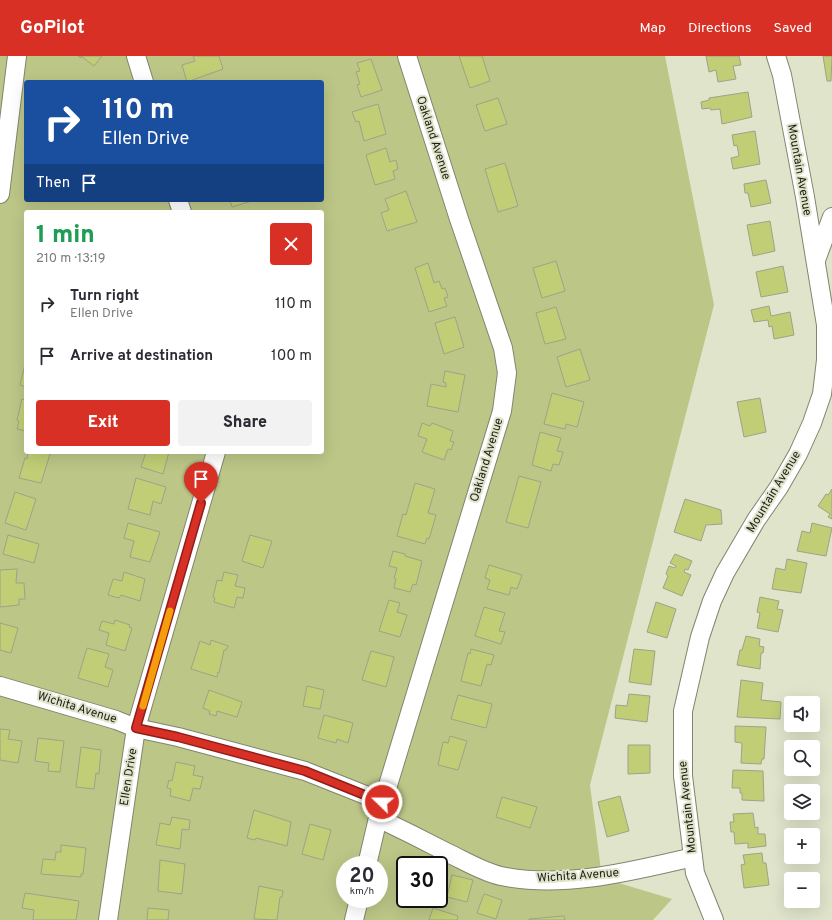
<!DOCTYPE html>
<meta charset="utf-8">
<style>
:root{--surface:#fff;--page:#f2f2f3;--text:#2b2b33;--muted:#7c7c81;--accent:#d93025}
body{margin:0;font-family:Overpass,sans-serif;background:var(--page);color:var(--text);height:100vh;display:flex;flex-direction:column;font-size:15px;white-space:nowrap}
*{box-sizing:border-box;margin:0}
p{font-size:13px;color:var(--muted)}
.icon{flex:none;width:22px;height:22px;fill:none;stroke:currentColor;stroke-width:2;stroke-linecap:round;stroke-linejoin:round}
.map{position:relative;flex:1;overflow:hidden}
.drawer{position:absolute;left:24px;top:154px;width:300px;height:244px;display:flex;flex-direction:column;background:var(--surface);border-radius:4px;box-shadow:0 4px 16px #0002}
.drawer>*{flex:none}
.hud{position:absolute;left:24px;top:24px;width:300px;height:122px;border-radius:4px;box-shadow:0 4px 16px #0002;background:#1a4fa0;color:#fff;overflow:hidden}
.buttons{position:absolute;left:784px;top:640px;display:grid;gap:8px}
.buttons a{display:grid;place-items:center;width:36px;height:36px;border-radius:4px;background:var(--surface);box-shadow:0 4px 16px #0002;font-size:20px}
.speed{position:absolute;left:336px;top:800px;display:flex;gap:8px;font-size:20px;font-weight:700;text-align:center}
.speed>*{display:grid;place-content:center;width:52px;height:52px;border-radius:50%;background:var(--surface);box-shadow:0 4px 16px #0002;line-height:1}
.speed small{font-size:10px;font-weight:400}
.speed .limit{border:2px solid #111;border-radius:6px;background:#fff;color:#111}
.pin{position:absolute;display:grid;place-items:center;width:34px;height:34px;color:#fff;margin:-41px -17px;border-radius:50% 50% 50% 0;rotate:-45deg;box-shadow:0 0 4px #0007}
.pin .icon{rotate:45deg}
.me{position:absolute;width:44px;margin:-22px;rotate:292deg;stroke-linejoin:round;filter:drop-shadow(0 0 3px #0008)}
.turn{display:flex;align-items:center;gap:14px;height:84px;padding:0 12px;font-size:18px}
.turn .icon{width:52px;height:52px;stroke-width:2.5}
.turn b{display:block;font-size:28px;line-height:34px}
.then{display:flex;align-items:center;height:38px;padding:0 12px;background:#0003;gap:8px;font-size:15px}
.round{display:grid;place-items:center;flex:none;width:42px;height:42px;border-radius:4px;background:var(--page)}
.overview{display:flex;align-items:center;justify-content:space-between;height:68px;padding:0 12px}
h1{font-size:24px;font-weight:800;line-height:30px;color:#1e9e55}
.cta{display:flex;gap:8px;margin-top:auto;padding:8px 12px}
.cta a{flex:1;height:46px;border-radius:4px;background:var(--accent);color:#fff;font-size:16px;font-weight:800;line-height:46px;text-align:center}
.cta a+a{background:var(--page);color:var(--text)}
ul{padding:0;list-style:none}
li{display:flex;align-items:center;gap:12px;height:52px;padding:0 12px}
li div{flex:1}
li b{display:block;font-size:15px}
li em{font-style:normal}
header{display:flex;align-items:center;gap:24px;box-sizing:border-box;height:56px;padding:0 20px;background:var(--accent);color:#fff}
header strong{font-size:19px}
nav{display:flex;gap:22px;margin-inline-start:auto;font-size:14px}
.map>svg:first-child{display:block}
.green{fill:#bcc687;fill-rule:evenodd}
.building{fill:#c1ce75;stroke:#9ea28b}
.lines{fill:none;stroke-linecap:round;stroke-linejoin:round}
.minor-casing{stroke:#81856f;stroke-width:20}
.minor{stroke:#fff;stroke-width:18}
.route-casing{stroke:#8d1f18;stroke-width:10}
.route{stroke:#d93025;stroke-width:7}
.slow{stroke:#f59e0b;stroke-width:7}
.labels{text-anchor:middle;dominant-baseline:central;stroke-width:4;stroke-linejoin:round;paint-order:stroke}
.street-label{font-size:12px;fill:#1b1d14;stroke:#dfe4cb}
</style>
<header>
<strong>GoPilot</strong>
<nav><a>Map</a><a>Directions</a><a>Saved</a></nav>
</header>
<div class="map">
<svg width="832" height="864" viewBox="0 0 832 864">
<rect width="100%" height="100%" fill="#dfe4cb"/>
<path class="green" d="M0,0H665L714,249L590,729L602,822L672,843L653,864H0ZM26,26H322V144H26ZM26,156H322V396H26ZM345,809H379V843H345ZM405,809H439V843H405Z"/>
<g class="building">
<polygon points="78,0 102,0 94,10 81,0 81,2"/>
<polygon points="193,0 219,0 223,13 187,26 182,9 195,5"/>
<polygon points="459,0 482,0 490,25 470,32"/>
<polygon points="706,0 739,0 741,9 733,10 736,23 718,26 716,14 709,16"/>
<polygon points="823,0 832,0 831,25 827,25"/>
<polygon points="371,3 382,34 361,41 357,29 360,28 356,16 360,15 357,7"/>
<polygon points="748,36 752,61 722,68 720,53 711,54 710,52 702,53 701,46 709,44 709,42"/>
<polygon points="498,42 507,68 485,75 476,49"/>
<polygon points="378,48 386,78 364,85 359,65 356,66 352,56"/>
<polygon points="755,75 760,108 733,113 731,102 739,100 737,89 734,90 732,79"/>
<polygon points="386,92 390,106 396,104 398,113 393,115 395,123 375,129 366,99"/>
<polygon points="505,107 518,150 498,156 485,113"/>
<polygon points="766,124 771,147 751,151 748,137 745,137 744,128"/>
<polygon points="406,135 417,166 387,175 381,157 389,154 385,143"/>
<polygon points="230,144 255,144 232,151"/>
<polygon points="770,165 775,195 753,200 747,169"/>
<polygon points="556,205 565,235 542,242 533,212"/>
<polygon points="428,207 434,227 439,225 442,233 445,232 448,241 444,242 447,250 429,256 415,212"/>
<polygon points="783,210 788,236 761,241 756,216"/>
<polygon points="769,250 771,260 790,256 794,279 774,283 772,270 769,271 768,264 754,266 751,254"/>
<polygon points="556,251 566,283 545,288 536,257"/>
<polygon points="455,261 464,291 444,298 435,267"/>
<polygon points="580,293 590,324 566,331 557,301"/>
<polygon points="26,304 26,331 20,329"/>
<polygon points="445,315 465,319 458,356 427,350 431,328 446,331 446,327 443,326"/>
<polygon points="552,337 584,346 577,371 566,368 565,373 544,368"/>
<polygon points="760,342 766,376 744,381 737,346"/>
<polygon points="22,343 26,344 26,375 17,373 19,365 17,364"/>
<polygon points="422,367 430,370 432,367 453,375 450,385 454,386 451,394 448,393 444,404 422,396 427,383 418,380"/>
<polygon points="540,376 561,382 557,395 563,396 559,409 553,408 551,415 532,409"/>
<polygon points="28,396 41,396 50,398 41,427 19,422 25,402 27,403"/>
<polygon points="146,396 169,396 163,418 141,411"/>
<polygon points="519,420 541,426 528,472 506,466"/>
<polygon points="136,422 166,431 161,448 153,445 150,459 128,453"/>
<polygon points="415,427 435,433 428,457 436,459 429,483 427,482 425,488 397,480 403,458 406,459"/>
<polygon points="832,433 832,463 828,461 830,458 818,450 826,438 828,439"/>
<polygon points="15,436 36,443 26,474 5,467"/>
<polygon points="685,443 721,454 722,468 706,469 701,485 674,476"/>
<polygon points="128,467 160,476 150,506 130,501 134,485 124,482"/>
<polygon points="812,467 832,472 826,500 797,495 802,475 810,477"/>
<polygon points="8,479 39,488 34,507 3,498"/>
<polygon points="250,479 272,485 263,512 242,505"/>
<polygon points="393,495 405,498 405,500 422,505 416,529 413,528 410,536 394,532 396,523 394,522 397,512 389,510"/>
<polygon points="675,498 692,505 688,514 685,513 684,516 691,519 682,540 663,532 668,520 666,518 669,510 675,512 676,510 670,507"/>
<polygon points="787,503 807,507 801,537 772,533 776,512 785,514"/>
<polygon points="489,509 522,519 517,533 511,531 509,539 487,533 490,524 485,522"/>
<polygon points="17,513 16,527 24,527 25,543 19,543 19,549 0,551 0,514"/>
<polygon points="124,516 145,523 140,545 121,539 119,542 108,539 113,523 122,525"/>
<polygon points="224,516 238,519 235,530 245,532 243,542 237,541 234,552 214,546 215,542 213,541 217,524 222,525"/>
<polygon points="760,541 779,545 777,553 783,554 778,576 757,572 760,557 757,556"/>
<polygon points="389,544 400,547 397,556 407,559 400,581 379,575"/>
<polygon points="656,546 676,553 667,582 647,576"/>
<polygon points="484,551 505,557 499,575 505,576 501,588 475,580"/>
<polygon points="115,564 130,569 129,571 132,572 125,595 106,589 109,577 99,574 102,565 114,568"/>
<polygon points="0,567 18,572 11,597 0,594"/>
<polygon points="746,580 760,583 759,590 764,591 763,597 761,597 760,613 737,609 740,594 742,594"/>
<polygon points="211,584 228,590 226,594 224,594 219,617 218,616 217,621 191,613 200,585 210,589"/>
<polygon points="87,592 109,598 105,611 113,614 108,631 78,622"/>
<polygon points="471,593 494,599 491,609 487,608 481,630 461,625 468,597 470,598"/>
<polygon points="634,593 655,595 651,629 629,626"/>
<polygon points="371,595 394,601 386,631 362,624"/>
<polygon points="741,624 763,627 761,644 781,646 780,663 737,661"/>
<polygon points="307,630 324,634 320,653 303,650"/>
<polygon points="209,634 242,646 237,661 217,655 216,660 209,658 210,655 203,652"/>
<polygon points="629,638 650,640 647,666 615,662 616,649 627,650"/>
<polygon points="458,639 492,648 486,672 451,663"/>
<polygon points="324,659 353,667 348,687 337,683 336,687 318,682"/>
<polygon points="735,670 766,671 764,703 762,703 761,708 741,707 742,687 735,686"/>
<polygon points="0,673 10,674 8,683 22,685 18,707 0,704"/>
<polygon points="450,680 467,685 458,714 438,709 443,686 448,687"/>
<polygon points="38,682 64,685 60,716 48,715 49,707 35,705"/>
<polygon points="628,689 650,689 650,717 628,718"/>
<polygon points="81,691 101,694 99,718 96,717 94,733 76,731"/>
<polygon points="176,706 195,710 193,719 203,721 200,733 193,732 190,745 170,740 171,733 167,732 169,724 172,725"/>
<polygon points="733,714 763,715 764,745 742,744 742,737 740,737 740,732 732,732"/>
<polygon points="620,740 629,775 607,781 598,746"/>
<polygon points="502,741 537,751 530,772 496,761"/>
<polygon points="254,754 291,766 287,790 256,782 255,784 247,782"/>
<polygon points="753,757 755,772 758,771 758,778 765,778 766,790 748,792 748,787 735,788 734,776 731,776 730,766 734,766 733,758"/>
<polygon points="172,761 190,764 189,774 182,773 180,793 156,789 160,767 170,769"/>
<polygon points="310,768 331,774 323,804 302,798"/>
<polygon points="61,789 86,792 83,818 81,818 81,821 41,818 43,803 55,804 56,796 61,796"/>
<polygon points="762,797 763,807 766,807 769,829 744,832 741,809 745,808 743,799"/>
<polygon points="160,804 185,808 182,838 158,835"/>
<polygon points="452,819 473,824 467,846 447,841"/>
<polygon points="259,830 283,835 282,841 280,841 277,864 254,863"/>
<polygon points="25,837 79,845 76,864 33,864 34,854 22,852"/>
<polygon points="484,838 502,844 496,863 477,857"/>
<polygon points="148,852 169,854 168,864 147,864"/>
<polygon points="433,852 458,860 457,864 429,864"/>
<polygon points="564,860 565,864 529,864 529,863"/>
</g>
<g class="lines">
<g class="minor-casing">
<g id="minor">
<polyline points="136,0 144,26"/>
<polyline points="0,138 17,0"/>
<polyline points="178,144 182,156"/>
<polyline points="816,204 832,161"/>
<polyline points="0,630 116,664 136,672 178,681 305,715 383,746"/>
<path d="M378,762C401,773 425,785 448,797C465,805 483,816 501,820C564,833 632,815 693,801"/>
<polyline points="367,809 378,762 502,355 507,317 503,292 459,163 407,0"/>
<polyline points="108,864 136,672 216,396"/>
<polyline points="354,864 359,843"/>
<polyline points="714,864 695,817 683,720 683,655 700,581 712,545 725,517 756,464 779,431 798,398 812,367 822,338 826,304 826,269 805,141 782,19 776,0"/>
</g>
</g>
<use href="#minor" class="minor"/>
</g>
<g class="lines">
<g class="route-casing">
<polyline id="route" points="201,447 136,672 178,681 305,715 382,746"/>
</g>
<use href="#route" class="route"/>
<polyline class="slow" points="143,650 170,555"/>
</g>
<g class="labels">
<g class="street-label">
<text transform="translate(433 82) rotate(72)">Oakland Avenue</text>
<text transform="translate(799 114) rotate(80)">Mountain Avenue</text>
<text transform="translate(487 404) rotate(-73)">Oakland Avenue</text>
<text transform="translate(774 436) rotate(-59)">Mountain Avenue</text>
<text transform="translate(77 652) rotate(17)">Wichita Avenue</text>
<text transform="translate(129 721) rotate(-81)">Ellen Drive</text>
<text transform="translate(688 751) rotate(-96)">Mountain Avenue</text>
<text transform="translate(578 820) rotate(-4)">Wichita Avenue</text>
</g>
</g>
</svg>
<div class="buttons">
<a><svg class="icon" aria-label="sound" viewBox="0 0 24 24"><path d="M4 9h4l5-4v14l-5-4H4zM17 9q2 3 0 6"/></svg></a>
<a><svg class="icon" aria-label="search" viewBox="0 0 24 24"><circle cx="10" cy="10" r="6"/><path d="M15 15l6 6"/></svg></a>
<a><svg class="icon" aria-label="layers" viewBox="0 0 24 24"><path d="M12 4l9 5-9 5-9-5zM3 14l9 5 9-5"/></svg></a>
<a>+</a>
<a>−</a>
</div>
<div class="speed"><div>20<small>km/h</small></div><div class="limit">30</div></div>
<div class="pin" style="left:201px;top:447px;background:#d93025"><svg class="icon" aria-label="arrive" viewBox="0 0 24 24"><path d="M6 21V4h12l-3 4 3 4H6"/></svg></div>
<svg class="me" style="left:382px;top:746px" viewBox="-20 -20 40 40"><circle r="17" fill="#d93025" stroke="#fff" stroke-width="3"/><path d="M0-11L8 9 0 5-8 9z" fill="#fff"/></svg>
<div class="hud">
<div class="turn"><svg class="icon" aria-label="right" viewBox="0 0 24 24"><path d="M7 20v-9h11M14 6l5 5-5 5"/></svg><div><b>110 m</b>Ellen Drive</div></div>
<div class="then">Then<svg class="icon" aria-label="arrive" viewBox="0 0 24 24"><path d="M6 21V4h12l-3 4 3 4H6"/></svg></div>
</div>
<section class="drawer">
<div class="overview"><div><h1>1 min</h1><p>210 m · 13:19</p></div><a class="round" style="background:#d93025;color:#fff"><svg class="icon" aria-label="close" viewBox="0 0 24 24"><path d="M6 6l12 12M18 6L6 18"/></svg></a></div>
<ul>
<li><svg class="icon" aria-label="right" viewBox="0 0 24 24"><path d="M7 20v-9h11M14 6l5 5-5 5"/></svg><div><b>Turn right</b><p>Ellen Drive</p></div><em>110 m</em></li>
<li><svg class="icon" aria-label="arrive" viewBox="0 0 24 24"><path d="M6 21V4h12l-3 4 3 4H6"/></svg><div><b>Arrive at destination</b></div><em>100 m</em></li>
</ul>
<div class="cta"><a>Exit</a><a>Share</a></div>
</section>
</div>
